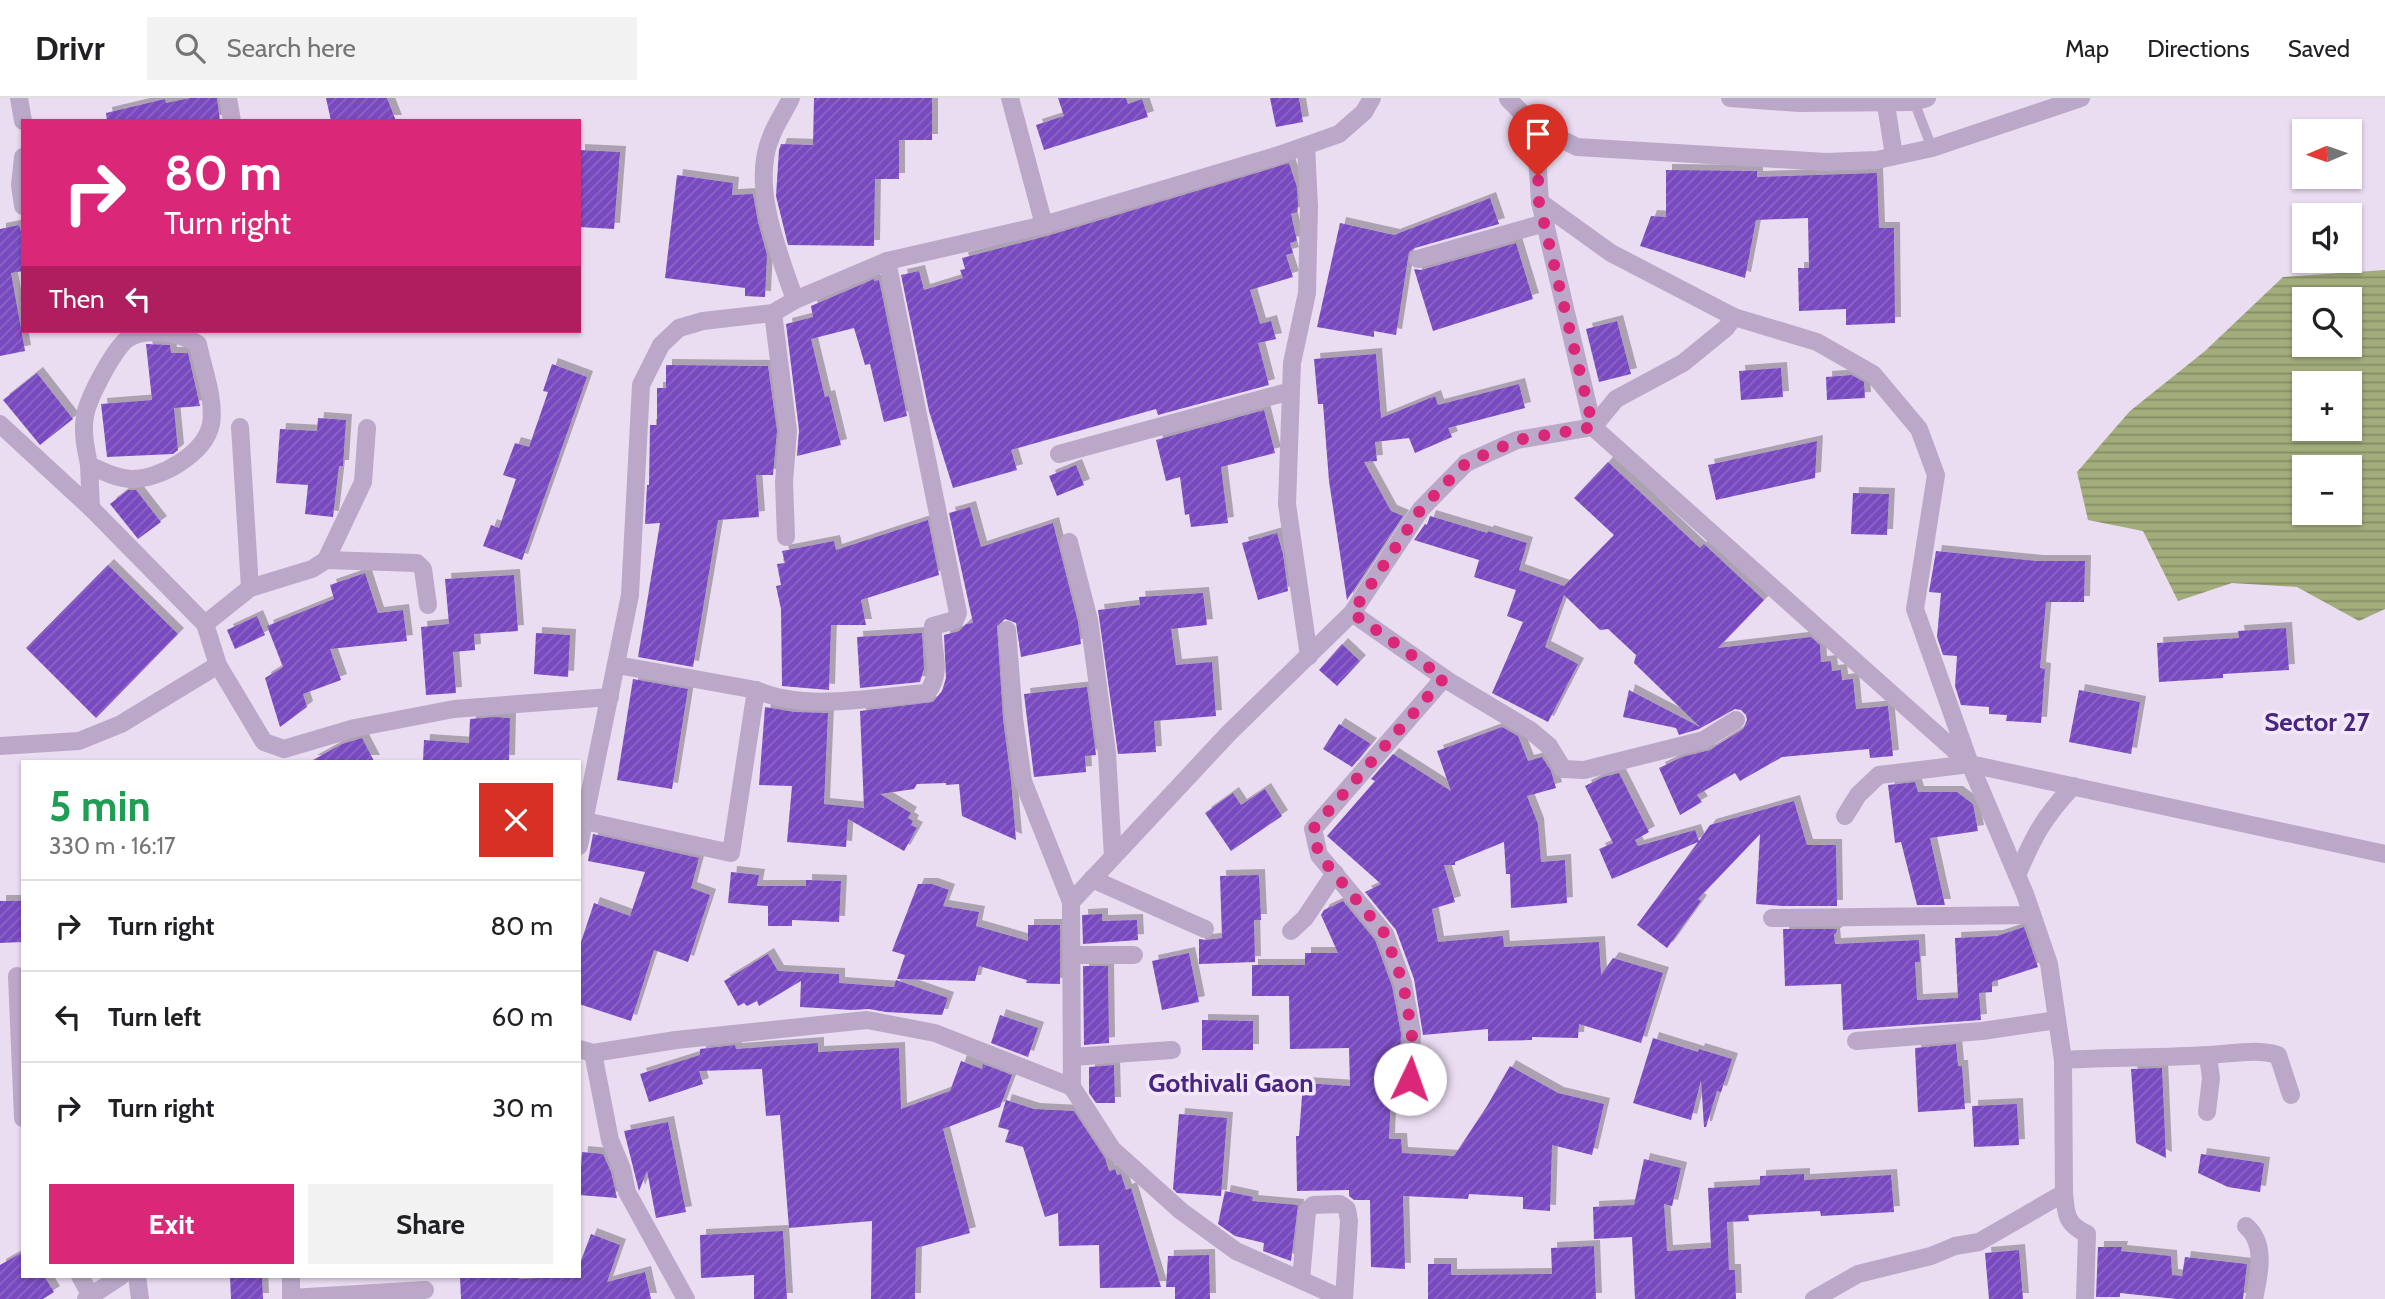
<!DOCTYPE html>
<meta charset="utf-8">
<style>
:root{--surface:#fff;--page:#f2f2f2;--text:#202124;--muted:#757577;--line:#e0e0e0;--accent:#db2777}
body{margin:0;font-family:Cabin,sans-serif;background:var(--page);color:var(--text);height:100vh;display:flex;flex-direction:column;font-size:26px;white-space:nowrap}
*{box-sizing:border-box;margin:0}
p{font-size:23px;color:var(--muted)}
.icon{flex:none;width:38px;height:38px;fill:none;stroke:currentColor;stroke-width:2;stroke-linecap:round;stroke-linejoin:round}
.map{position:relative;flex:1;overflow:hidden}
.panel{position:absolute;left:21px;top:662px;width:560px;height:518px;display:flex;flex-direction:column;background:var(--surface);border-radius:0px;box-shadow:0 2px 5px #0004}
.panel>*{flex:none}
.guide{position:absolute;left:21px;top:21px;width:560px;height:214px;border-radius:0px;box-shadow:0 2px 5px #0004;background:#db2777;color:#fff;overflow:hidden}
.needle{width:46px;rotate:268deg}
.buttons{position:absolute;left:2292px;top:21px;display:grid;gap:14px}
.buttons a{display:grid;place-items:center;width:70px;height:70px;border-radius:0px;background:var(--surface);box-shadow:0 2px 5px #0004;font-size:35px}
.pin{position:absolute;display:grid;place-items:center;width:60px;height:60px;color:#fff;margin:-72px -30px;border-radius:50% 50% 50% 0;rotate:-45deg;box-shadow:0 0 7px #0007}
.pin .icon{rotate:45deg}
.me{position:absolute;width:77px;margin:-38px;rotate:3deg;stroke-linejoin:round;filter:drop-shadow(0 0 5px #0008)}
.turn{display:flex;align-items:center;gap:24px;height:147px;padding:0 28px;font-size:32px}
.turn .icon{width:91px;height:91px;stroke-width:2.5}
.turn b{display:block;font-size:49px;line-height:60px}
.then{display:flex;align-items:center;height:66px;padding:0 28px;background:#0003;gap:14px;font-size:26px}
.round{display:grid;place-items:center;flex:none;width:74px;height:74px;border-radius:0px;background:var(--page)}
.head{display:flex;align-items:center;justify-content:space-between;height:119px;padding:0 28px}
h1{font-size:42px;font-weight:700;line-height:52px;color:#1e9e55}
.cta{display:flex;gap:14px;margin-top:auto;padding:14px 28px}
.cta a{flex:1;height:80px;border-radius:0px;background:var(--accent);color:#fff;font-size:28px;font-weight:700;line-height:80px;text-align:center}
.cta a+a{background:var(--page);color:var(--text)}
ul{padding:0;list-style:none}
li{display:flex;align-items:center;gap:21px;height:91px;padding:0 28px;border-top:2px solid var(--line)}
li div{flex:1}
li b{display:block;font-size:26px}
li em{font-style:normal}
header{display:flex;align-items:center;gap:42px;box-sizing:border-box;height:98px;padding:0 35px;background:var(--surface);border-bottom:2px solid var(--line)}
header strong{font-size:33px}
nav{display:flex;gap:38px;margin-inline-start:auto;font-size:24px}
.search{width:490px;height:63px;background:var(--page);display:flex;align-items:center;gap:18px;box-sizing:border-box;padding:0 24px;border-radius:0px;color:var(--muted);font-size:26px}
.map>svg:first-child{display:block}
.water{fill:url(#water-rules);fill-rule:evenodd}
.building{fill:url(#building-hatch);filter:url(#shadow)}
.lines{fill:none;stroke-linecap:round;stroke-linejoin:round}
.service{stroke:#bba8c8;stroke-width:10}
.minor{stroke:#bba8c8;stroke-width:18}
.tertiary{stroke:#bba8c8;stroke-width:18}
.route{stroke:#db2777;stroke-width:12;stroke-dasharray:0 21.6}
.labels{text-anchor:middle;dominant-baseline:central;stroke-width:7;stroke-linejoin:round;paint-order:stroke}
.neighbourhood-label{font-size:26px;font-weight:bold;fill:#482581;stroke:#f3e8f9}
</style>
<header>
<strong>Drivr</strong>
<div class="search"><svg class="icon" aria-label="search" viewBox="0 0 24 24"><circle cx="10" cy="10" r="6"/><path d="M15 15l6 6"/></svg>Search here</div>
<nav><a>Map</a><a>Directions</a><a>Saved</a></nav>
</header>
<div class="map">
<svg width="2385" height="1201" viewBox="0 0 2385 1201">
<defs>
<pattern id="water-rules" width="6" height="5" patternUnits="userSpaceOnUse" patternTransform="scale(1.75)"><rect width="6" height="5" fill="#a3ad7c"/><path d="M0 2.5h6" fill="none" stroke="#858d66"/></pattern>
<pattern id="building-hatch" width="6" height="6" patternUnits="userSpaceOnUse" patternTransform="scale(1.75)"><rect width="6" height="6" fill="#784ac1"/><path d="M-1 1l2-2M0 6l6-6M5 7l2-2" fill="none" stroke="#8a67c1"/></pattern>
<filter id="shadow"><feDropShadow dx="6" dy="-6" stdDeviation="0" flood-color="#0004"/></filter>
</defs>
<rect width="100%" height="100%" fill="#eadcf1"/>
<path class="water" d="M2385,172V511L2359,523L2297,489L2232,485L2178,503L2143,433L2088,422L2077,374L2130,313L2205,253L2283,179ZM2305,201H2350V247H2305ZM2305,285H2350V331H2305ZM2305,369H2350V415H2305Z"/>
<g class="building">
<polygon points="190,0 217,0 220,23 107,23 106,15 165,1 166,5"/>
<polygon points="326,0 387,0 396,23 331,23"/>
<polygon points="814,0 932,0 932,42 899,42 899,81 875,81 874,148 788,147 776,98 779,52 781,46 813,47"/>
<polygon points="1058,0 1126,0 1128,6 1142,1 1148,19 1044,52 1036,27 1064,18"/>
<polygon points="1270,0 1299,0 1303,24 1276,29"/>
<polygon points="579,52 620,54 614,131 579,129"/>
<polygon points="1289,65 1297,89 1298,108 1297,114 1291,116 1297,143 1290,145 1293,155 1286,157 1293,179 1250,192 1260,226 1271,223 1276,241 1258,245 1269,287 1158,317 1156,311 1011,352 1017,372 953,390 929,313 901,177 919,173 924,192 963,180 960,172 965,171 962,160 1047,138"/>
<polygon points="1666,72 1757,73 1757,79 1877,75 1879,130 1894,130 1895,225 1846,227 1846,211 1799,213 1798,170 1809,170 1808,120 1756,122 1745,180 1640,148 1651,118 1666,119"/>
<polygon points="677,77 733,85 732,97 753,96 758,124 767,157 765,199 745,198 745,190 665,180"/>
<polygon points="1490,100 1499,126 1415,150 1409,154 1396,237 1374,233 1374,239 1317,229 1340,125 1394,137"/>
<polygon points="19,127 23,141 23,173 11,175 25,253 0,258 0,131"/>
<polygon points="1516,145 1533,201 1433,233 1414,171 1421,172"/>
<polygon points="874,181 874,183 879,182 907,318 884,324 870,266 865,267 854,230 811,241 825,299 829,298 841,347 797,358 799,332 786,226 813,219 811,208"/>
<polygon points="1617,223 1631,276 1599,284 1586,231"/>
<polygon points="146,246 170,247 171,255 188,255 200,308 174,310 178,352 173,356 107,359 101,306 152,302"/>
<polygon points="1376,256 1381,320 1435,298 1438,307 1519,286 1525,310 1448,330 1452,339 1415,355 1409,340 1375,344 1377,363 1364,364 1391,413 1403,418 1347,502 1329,383 1323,306 1318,306 1314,261"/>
<polygon points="552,266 587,279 522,462 483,448 491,427 499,430 516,381 503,377 515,345 529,349 548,294 543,293"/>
<polygon points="666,267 768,268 777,333 773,377 756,377 759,419 718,422 693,569 638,559 660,425 645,426 647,387 649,387 650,327 657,327 657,290 666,290"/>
<polygon points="1781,270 1783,299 1741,302 1739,273"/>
<polygon points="37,275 73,321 40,347 3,302"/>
<polygon points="1852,277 1864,284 1865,300 1827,302 1826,279"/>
<polygon points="1264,312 1275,355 1221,369 1228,425 1191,429 1189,416 1185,417 1180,379 1166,383 1156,342"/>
<polygon points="318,320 346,322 343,368 339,368 333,419 305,416 308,387 276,385 280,331 317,333"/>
<polygon points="1817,343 1815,380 1716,402 1708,367"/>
<polygon points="1608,364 1700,450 1704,446 1764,502 1718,550 1811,539 1820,547 1821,564 1831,563 1832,573 1841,572 1842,582 1853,581 1856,611 1888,608 1893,658 1870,660 1869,651 1782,659 1740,683 1735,675 1697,697 1702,704 1680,717 1659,670 1682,659 1710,652 1743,631 1747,622 1746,617 1741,612 1735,611 1699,631 1679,637 1676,630 1623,619 1629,592 1700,629 1634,565 1636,557 1608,531 1600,532 1564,497 1545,549 1578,566 1548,624 1492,595 1523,524 1507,518 1516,492 1474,479 1479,462 1414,442 1425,426 1427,427 1430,418 1487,435 1488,433 1527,445 1519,472 1564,488 1614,437 1574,400"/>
<polygon points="1076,367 1084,387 1057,398 1049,378"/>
<polygon points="128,392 136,392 161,424 138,441 110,406"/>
<polygon points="1853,395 1889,396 1887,437 1851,436"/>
<polygon points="970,409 981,449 1053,425 1078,524 1081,546 1021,559 1016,525 1005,521 997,528 1003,621 1011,682 1016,742 962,718 959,686 946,687 946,685 917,686 914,691 880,696 911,715 908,720 913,723 911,727 917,730 904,753 848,721 846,749 787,744 792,688 759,687 765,609 795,614 828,615 824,706 864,710 860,613 933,604 942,593 946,580 944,537 959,533 966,526 973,525 949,415"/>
<polygon points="928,422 939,477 861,502 866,527 831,527 829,592 782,588 781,511 776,488 781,487 777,466 785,465 782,453 834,443 836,452"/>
<polygon points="1277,435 1283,456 1288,493 1258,502 1242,445"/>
<polygon points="1936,453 2037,463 2085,463 2084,504 2046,504 2040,570 2045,571 2041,625 2006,623 2007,617 1989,616 1989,609 1961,607 1955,588 1957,558 1943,557 1937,539 1941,495 1929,494"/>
<polygon points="108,467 178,536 96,620 26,550"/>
<polygon points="365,475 378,515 403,512 407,543 330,551 341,582 303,596 307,609 280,629 265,580 283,569 267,528 334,501 330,487"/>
<polygon points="514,477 518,533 474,536 475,552 453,554 456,595 426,597 421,529 449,526 445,481"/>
<polygon points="1203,495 1207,527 1171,531 1176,567 1212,564 1216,618 1154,623 1156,654 1118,656 1098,512 1140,507 1139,499"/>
<polygon points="257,518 265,537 235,551 227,532"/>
<polygon points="2286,530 2289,572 2223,576 2223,580 2159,584 2157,545 2239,540 2238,533"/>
<polygon points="536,535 570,537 568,579 534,576"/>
<polygon points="922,535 924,570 920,584 860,590 857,539"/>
<polygon points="1342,546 1360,563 1337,588 1319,572"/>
<polygon points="633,581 688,591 672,691 617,682"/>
<polygon points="1087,589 1096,657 1085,658 1086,674 1034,679 1024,596"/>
<polygon points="2079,592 2140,604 2131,656 2069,644"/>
<polygon points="494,619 510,620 509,663 423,663 424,642 469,645 470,621"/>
<polygon points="1339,626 1371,646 1352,669 1323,651"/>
<polygon points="1502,629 1518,638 1528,663 1542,659 1551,673 1556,690 1527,698 1538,726 1541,764 1565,762 1567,805 1511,810 1510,776 1506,776 1504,744 1455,764 1455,767 1444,767 1455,804 1432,811 1438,844 1503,838 1504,849 1599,844 1601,877 1613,860 1663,875 1641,945 1579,926 1578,940 1532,939 1532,942 1488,943 1488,931 1423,937 1414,881 1396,832 1365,794 1381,786 1327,738 1375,683 1371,681 1393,656 1451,693 1437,653"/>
<polygon points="362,640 374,663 311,663 342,646"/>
<polygon points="1619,675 1649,734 1635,742 1638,748 1695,732 1699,743 1710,727 1794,703 1807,747 1836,747 1837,808 1783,808 1756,806 1760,736 1698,801 1701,803 1667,850 1637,827 1698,744 1612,781 1599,751 1613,745 1585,688 1603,679"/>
<polygon points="1915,684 1918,694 1957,694 1973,706 1978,733 1930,740 1945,807 1917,807 1901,744 1895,745 1888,687"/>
<polygon points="1265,691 1282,718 1231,753 1205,715 1233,695 1241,707"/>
<polygon points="593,736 699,760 691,790 710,797 688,864 654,852 631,923 579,906 579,850 594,805 630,818 645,774 588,763"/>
<polygon points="731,774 759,777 757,788 806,788 806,782 841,783 839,824 792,822 792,828 768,828 768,808 728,805"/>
<polygon points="1259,777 1261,822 1254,822 1255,864 1199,866 1199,841 1206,842 1222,840 1220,778"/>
<polygon points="918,786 932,786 949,792 943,808 979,814 976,828 1028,843 1028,827 1060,827 1060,886 1026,885 1027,882 979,868 975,883 897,881 905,857 892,853"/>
<polygon points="0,803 23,803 23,844 0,845"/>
<polygon points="1343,803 1375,842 1392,888 1401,936 1399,973 1392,973 1389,1041 1401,1041 1402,1055 1454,1058 1487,1008 1510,968 1558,995 1604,1006 1592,1057 1552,1047 1550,1113 1523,1111 1523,1099 1469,1096 1468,1101 1403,1098 1405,1171 1371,1169 1370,1102 1354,1102 1349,1098 1349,1092 1297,1093 1296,1038 1299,1038 1303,985 1350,988 1349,950 1290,951 1289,898 1252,898 1252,867 1305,867 1305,855 1338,855 1321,817 1324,812"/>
<polygon points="1102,816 1102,823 1137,822 1138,842 1083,846 1082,817"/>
<polygon points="2024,829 2038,869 1992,884 1992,894 1979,895 1981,922 1843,932 1841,886 1785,888 1783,831 1837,831 1836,835 1834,836 1835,846 1919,842 1920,864 1915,864 1917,902 1958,900 1955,840 1997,838"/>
<polygon points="1189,855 1199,904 1162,912 1152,863"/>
<polygon points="768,856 778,873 839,876 839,885 894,889 896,882 948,900 942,917 886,914 869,911 852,912 800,909 801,883 759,908 757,903 747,908 744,905 738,908 724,883"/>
<polygon points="1083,868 1108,868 1109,945 1084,947"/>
<polygon points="1000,917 1038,930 1028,959 991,945"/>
<polygon points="1202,922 1253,923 1253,952 1202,952"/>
<polygon points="1653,940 1698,954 1699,951 1732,961 1721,994 1717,993 1706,1029 1704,1029 1701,982 1691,1022 1633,1005"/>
<polygon points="818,945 818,954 899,950 901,1011 950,993 961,963 982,971 983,966 1012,977 1000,1009 943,1031 970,1135 916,1150 915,1201 871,1201 872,1123 789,1130 780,1017 766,1018 762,971 699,973 703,986 649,1004 640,976 700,957 700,951 735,947 736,951"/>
<polygon points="1956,946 1958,968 1962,968 1965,1011 1918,1014 1915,950"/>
<polygon points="1114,967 1115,1005 1096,1005 1089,995 1089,969"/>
<polygon points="2162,970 2166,1060 2136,1045 2131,971"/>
<polygon points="1006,1002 1034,1011 1074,1013 1105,1060 1109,1073 1115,1071 1117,1077 1121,1076 1126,1092 1131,1090 1161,1189 1100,1190 1099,1147 1059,1148 1058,1115 1045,1119 1023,1049 1005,1044 1009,1032 998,1029"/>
<polygon points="2017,1006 2019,1047 1974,1049 1972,1008"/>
<polygon points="1179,1016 1227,1020 1221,1098 1177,1095 1173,1091"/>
<polygon points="668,1024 686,1114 656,1120 647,1073 639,1093 624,1033"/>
<polygon points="582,1054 603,1056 611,1074 617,1100 579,1097"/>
<polygon points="2201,1056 2264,1065 2260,1094 2228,1089 2198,1075"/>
<polygon points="1644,1061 1681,1070 1672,1108 1664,1106 1667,1153 1711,1150 1708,1090 1760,1087 1760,1078 1804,1076 1804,1082 1891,1077 1894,1114 1821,1118 1820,1113 1748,1117 1749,1123 1727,1124 1729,1172 1735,1172 1736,1201 1635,1201 1632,1139 1594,1141 1593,1109 1634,1107"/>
<polygon points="1225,1093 1253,1099 1252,1103 1298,1107 1291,1163 1263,1153 1264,1145 1235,1138 1218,1126"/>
<polygon points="783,1133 787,1201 754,1201 754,1177 701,1180 700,1137"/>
<polygon points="591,1136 620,1147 607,1184 645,1174 651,1201 461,1201 460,1178 518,1178 519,1181 579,1178 579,1168"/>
<polygon points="1594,1148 1596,1201 1428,1201 1428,1166 1451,1166 1451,1177 1552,1176 1551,1150"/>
<polygon points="2098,1149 2122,1149 2121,1153 2171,1158 2172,1177 2182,1178 2185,1159 2247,1166 2243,1201 2177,1201 2120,1195 2120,1199 2096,1199"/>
<polygon points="2019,1152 2023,1201 1989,1201 1985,1155"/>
<polygon points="23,1154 23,1178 44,1178 54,1194 43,1201 0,1201 0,1167"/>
<polygon points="1209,1157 1210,1201 1175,1201 1175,1189 1166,1189 1168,1158"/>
<polygon points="230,1178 262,1178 263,1201 231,1201"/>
</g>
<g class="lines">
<polyline class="service" points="1913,1 1932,50"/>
<g class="minor">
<polyline points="19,0 23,23"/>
<polyline points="228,0 232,23"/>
<path d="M791,0C785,13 776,25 771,39C750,88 779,155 795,202"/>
<polyline points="1010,0 1044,127"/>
<polyline points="1306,48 1309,108 1307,195 1292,265 1287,406 1309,558"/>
<polyline points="23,59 20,87 23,108"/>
<path d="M1540,104L1611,155L1734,219L1817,244L1873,276L1919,331L1936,377L1915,511L1970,666L2025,796L2049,866L2063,962L2064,1095C2066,1117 2066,1126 2087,1136L2085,1201"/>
<polyline points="1418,161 1545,125"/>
<polyline points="773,215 788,333 784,384 786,439"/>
<polyline points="0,326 91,410 205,526 218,567 264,644 284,651 355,630 454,611 610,599"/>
<polyline points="240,329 250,490"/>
<polyline points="1059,356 1291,293"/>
<path d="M89,367C86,351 82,335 85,318C88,300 112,255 126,242C143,228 181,235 198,246C203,271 215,301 211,326C205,356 159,382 131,381C116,380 102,373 89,367L91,410"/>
<polyline points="1069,444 1089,522 1107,655 1113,759"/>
<polyline points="326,462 417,465 423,471 428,507"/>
<polyline points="1352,515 1450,584 1530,632 1549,648 1563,671 1584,672 1704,642 1736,622"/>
<polyline points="205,526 250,490 312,471 326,462 363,384 367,330"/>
<polyline points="1007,532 1014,620 1023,683 1071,804"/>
<path d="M617,567L756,592C805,614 874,599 927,595C944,573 931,553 933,528L955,522L958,515L887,163"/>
<polyline points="0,648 79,643 121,626 218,567"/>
<polyline points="1845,718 1858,697 1879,677 1970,666"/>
<polyline points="585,723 731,755 756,592"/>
<polyline points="579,748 630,497 641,287 661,247 679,230 703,223 773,215 795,202 887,163 1044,127 1279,57 1339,36 1364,14 1372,0"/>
<path d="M2017,777C2034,738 2043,720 2073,688"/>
<polyline points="1092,781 1205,831"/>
<polyline points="1772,820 2032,817"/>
<polyline points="1291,833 1305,820 1335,775"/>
<polyline points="1072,857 1134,857"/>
<polyline points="17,878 23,1020"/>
<polyline points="1856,943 1982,933 2057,922"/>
<polyline points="579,951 593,955 676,942 867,922 935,935 1072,989"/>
<polyline points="593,955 610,1042 622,1071 627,1094 686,1201"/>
<polyline points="1072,959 1172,952"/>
<path d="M2063,962C2112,959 2160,960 2209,957C2232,956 2256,950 2278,957L2291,997"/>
<polyline points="1409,1004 1412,935 1403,885 1385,836 1319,757 1313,731 1444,580"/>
<polyline points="2207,1014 2211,980 2208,958"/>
<path d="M2246,1128C2267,1146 2259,1177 2254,1201"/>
<polyline points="80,1178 91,1198"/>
<polyline points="137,1178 140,1201"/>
<polyline points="291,1178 291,1201"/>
<polyline points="1301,1182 1307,1113 1313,1107 1340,1106 1347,1111 1349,1123 1344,1201"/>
<polyline points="291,1200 425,1192"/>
<polyline points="86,1201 121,1178"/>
<polyline points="1343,1201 1236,1153 1181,1113 1112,1051 1072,989 1071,804 1229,635 1352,515 1421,411 1466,365 1517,342 1593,329 1616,301 1683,265 1726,230 1734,219"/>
<polyline points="1814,1201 1858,1176 1931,1158 1955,1148 1979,1144 2064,1095"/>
</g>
<g class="tertiary">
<polyline points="1730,0 1799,5 1913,4 1927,0"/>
<polyline points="1885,0 1894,58"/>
<polyline points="1508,1 1535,28 1577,49 1826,64 1877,62 1932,50 2081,0"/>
<polyline points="1535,28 1540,104 1593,329 1970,666 2385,756"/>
</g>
</g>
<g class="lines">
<polyline class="route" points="1410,981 1412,935 1403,885 1385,836 1319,757 1313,731 1444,580 1352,515 1421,411 1466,365 1517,342 1593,329 1539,104 1538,78"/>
</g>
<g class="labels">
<g class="neighbourhood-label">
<text x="2317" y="624">Sector 27</text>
<text x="1231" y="985">Gothivali Gaon</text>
</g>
</g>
</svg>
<div class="buttons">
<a><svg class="needle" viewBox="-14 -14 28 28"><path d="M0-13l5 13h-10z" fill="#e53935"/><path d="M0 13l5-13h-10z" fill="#757577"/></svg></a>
<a><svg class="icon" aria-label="sound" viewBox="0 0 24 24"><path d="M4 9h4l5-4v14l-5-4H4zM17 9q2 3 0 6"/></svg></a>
<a><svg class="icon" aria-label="search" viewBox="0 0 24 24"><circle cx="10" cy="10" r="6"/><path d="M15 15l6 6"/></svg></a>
<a>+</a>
<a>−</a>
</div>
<div class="pin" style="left:1538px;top:78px;background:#d93025"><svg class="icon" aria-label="arrive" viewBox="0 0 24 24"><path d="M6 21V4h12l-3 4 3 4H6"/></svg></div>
<svg class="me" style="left:1410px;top:981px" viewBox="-20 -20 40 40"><circle r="19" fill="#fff"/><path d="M0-13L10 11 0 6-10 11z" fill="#db2777"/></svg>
<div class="guide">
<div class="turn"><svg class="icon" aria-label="right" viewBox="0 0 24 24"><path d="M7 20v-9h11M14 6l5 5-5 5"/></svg><div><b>80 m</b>Turn right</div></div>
<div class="then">Then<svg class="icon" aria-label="left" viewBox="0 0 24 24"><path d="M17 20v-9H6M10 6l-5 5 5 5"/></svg></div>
</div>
<section class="panel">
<div class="head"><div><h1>5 min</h1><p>330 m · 16:17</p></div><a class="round" style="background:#d93025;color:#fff"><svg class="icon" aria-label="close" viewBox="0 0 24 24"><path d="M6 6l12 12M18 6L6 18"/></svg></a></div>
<ul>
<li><svg class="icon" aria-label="right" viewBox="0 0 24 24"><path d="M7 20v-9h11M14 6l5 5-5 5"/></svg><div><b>Turn right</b></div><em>80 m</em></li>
<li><svg class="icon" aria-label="left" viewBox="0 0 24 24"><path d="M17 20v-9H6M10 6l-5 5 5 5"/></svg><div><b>Turn left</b></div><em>60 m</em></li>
<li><svg class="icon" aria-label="right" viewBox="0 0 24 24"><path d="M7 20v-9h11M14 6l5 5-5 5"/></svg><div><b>Turn right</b></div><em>30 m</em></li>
</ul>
<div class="cta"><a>Exit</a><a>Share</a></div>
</section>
</div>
